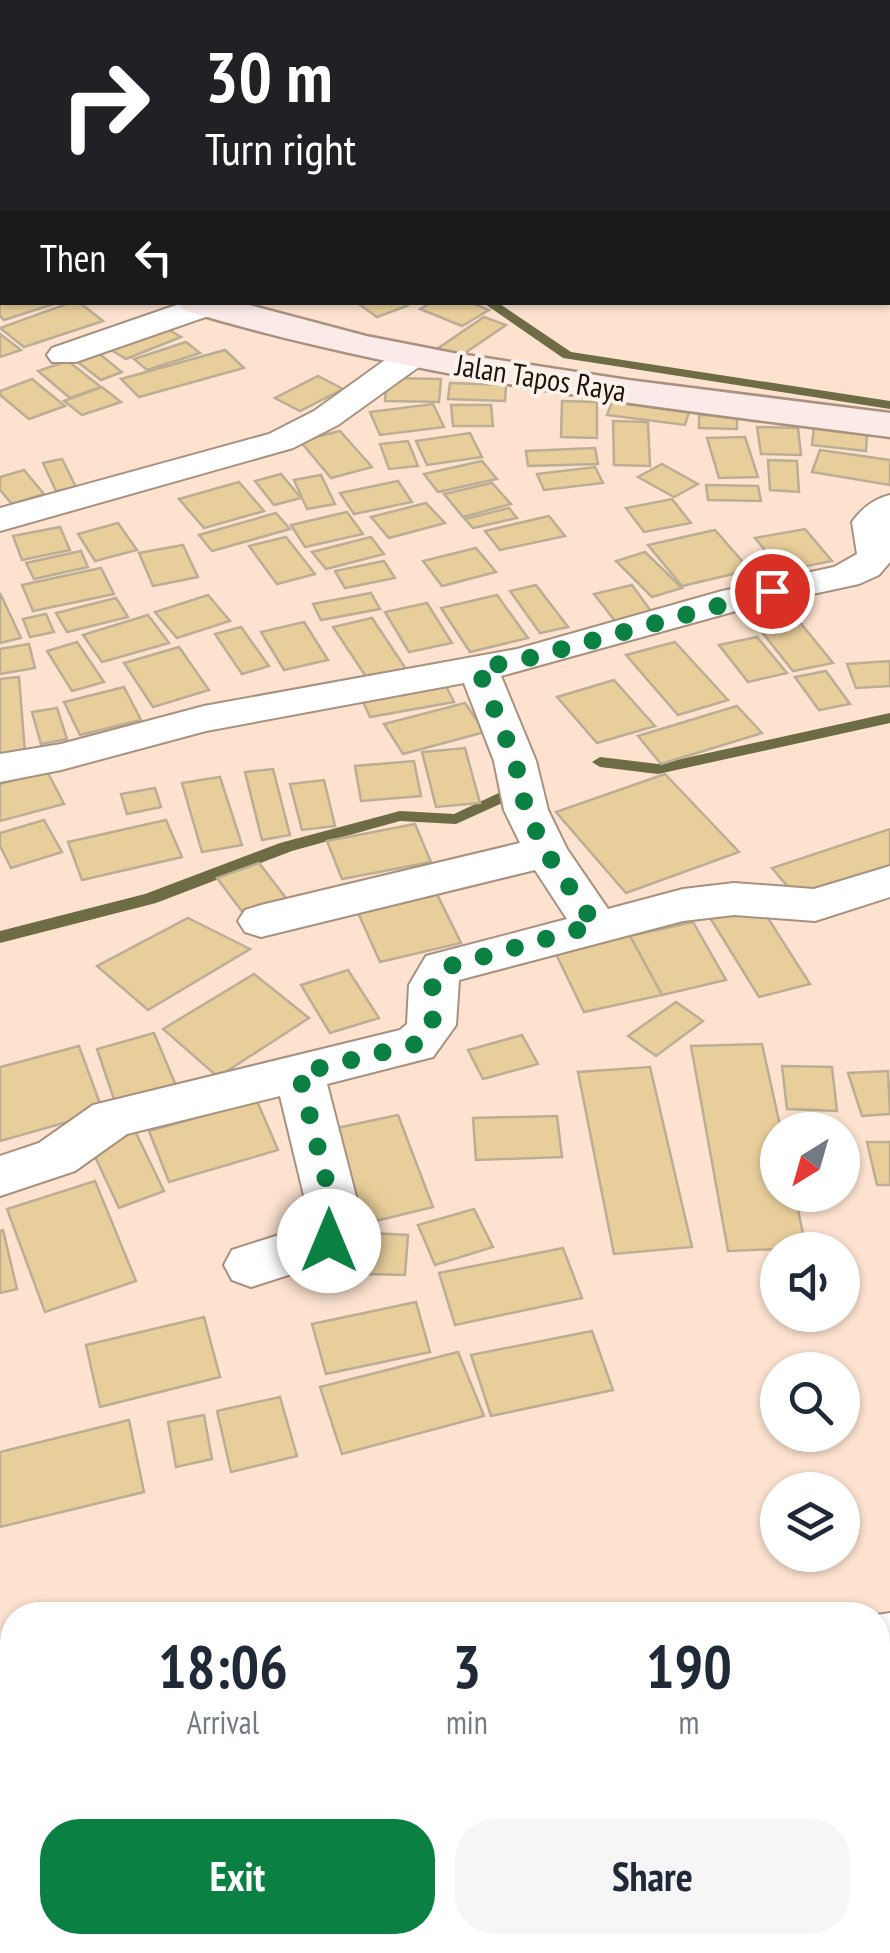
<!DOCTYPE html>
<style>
:root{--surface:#fff;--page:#f6f6f7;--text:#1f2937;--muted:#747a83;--accent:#0b8043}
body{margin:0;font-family:"PT Sans Narrow",sans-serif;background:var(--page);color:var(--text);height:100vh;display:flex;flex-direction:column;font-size:38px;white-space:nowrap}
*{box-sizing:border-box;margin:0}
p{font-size:32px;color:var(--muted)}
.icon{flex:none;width:55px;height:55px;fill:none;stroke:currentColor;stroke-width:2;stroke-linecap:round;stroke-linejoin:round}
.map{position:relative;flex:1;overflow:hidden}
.drawer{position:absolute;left:0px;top:1602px;width:890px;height:352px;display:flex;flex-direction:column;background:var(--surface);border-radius:40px 40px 0 0;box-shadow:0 2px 8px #0004}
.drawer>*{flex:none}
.banner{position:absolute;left:0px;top:0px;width:890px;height:305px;box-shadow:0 2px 8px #0004;background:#202124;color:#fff;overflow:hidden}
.needle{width:65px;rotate:217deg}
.tools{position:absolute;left:760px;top:1112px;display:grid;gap:20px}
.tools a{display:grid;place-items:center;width:100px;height:100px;border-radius:50%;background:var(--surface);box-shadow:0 2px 8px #0004;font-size:50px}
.pin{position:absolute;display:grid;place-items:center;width:85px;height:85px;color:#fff;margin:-42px;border:5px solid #fff;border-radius:50%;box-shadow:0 2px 10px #0007}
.me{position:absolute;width:110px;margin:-55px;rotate:0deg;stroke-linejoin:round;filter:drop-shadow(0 0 8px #0008)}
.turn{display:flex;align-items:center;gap:35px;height:210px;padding:0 40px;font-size:45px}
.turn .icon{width:130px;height:130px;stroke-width:2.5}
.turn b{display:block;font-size:70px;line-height:85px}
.then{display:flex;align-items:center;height:95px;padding:0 40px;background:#0003;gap:20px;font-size:38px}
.eta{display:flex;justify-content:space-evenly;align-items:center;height:170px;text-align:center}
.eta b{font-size:60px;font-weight:700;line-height:70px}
.action{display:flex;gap:20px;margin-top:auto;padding:20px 40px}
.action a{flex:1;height:115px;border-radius:40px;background:var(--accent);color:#fff;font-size:40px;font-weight:700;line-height:115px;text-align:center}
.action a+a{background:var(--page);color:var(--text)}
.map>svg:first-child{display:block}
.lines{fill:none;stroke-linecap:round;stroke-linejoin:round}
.stream{fill:#6d6c45;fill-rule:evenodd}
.building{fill:#e8ce9b;stroke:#bbae94;stroke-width:2.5}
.lane-casing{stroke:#a99180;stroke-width:5}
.street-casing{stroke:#a99180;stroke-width:4}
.secondary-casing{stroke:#a99180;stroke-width:5}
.lane{fill:#fff;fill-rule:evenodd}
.street{fill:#fff;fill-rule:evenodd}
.secondary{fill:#fbebe8;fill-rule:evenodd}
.route{stroke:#0b8043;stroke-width:18;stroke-dasharray:0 32.4}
.labels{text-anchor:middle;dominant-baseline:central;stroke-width:8;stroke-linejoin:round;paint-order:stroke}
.far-street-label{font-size:30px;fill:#1e150e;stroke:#fdf3eb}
</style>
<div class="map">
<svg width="890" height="1953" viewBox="0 0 890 1953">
<rect width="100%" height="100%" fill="#fce2cf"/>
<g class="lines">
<g class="stream">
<polygon points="75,0 86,0 88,2 77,2"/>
<polygon points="482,302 497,302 571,352 890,401 890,409 563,358"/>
<polygon points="890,713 890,723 658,774 600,767 592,762 600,757 658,764"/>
<polygon points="503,791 509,792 511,796 509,800 456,824 400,821 292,851 156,903 0,943 0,931 145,894 280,843 400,811 454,814"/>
</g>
</g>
<g class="building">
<polygon points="0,290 2,302 60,302 4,320 0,316"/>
<polygon points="72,302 79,302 103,321 24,347 0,328"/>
<polygon points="356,302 401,302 407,306 377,317"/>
<polygon points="432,302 470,302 489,310 462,326 420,309"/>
<polygon points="484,317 506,325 456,359 434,351"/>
<polygon points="163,326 181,337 126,359 108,348"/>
<polygon points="0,334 21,350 0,357"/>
<polygon points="186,342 200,353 147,370 134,359"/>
<polygon points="225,350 244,368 139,397 121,379"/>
<polygon points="97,352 122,372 101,380 75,360"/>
<polygon points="68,361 101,387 70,398 38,371"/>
<polygon points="318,376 343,389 300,411 275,398"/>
<polygon points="387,378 441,379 439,402 385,401"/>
<polygon points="32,379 65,406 29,419 0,395 0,391"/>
<polygon points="450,383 506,385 505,401 448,399"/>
<polygon points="102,387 121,402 82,415 64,401"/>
<polygon points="562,401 597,402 597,438 561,437"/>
<polygon points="612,402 689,412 685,425 607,415"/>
<polygon points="433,404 444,427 380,435 370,412"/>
<polygon points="451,405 491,405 493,426 453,426"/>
<polygon points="699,415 737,416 737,429 699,428"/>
<polygon points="613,421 648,422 650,466 614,465"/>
<polygon points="757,427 798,428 801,455 761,454"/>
<polygon points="814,427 867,432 866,451 812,445"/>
<polygon points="340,431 372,467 331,478 300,441"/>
<polygon points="470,433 482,457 427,465 416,441"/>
<polygon points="745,437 758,477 719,478 707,438"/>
<polygon points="408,441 418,466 389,469 380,444"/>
<polygon points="595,448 598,464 528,466 526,451"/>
<polygon points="820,450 890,460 890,485 812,472"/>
<polygon points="62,459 76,487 56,491 43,463"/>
<polygon points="768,460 797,461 799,492 770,490"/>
<polygon points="482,461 497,479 438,492 424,474"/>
<polygon points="662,464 698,484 674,497 638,477"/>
<polygon points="595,467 603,483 544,490 537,474"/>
<polygon points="24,470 44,494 12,504 0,490 0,477"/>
<polygon points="281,474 301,498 274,505 255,481"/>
<polygon points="321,475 335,504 307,509 294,480"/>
<polygon points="398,481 412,502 354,514 340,493"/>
<polygon points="239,482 264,511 204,528 179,499"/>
<polygon points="492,483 511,504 463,517 444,494"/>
<polygon points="706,485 758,486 761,501 708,500"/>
<polygon points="672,499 691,523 644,532 626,508"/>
<polygon points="426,503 445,523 389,538 371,517"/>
<polygon points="509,508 517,518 473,528 465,519"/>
<polygon points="347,512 363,534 305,547 291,525"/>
<polygon points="276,513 290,529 212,551 199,535"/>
<polygon points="549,516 565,536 500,550 485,531"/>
<polygon points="118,523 137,550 95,561 78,534"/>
<polygon points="60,527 70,550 22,560 13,536"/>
<polygon points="805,529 832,561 782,571 755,538"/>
<polygon points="715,530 750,570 682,586 648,545"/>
<polygon points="286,537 315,574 277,584 249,546"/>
<polygon points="371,537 384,554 326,569 312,552"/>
<polygon points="183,545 198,577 153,586 139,553"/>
<polygon points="476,548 496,572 442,586 423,561"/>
<polygon points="81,551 88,567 34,579 26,563"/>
<polygon points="645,552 682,588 652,597 616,561"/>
<polygon points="384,561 395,578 345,588 335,571"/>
<polygon points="101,568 114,594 33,611 22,585"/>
<polygon points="536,585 568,627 540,633 510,591"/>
<polygon points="632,585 653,614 615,621 594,594"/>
<polygon points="0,593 21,638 0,643"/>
<polygon points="371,593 380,609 321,620 313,604"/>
<polygon points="208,595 230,621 177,638 155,612"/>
<polygon points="497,595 528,638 470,652 441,608"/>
<polygon points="116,598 128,617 67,632 56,613"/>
<polygon points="781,599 833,663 793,671 742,607"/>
<polygon points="427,603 452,643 409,652 385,612"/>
<polygon points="46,614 54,632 30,637 23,619"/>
<polygon points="148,615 169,643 102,662 83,635"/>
<polygon points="372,618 406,669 367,678 333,627"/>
<polygon points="304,622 328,660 284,670 261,632"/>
<polygon points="241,627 269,666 242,674 215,634"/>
<polygon points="757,637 787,673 748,682 719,645"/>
<polygon points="77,642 104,682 72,691 47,651"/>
<polygon points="675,642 728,700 678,715 626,655"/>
<polygon points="29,644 35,668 0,674 0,649"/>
<polygon points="179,647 209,690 153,707 124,663"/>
<polygon points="890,661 890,686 856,688 847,664"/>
<polygon points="826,671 850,704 819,710 795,677"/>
<polygon points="19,677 25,753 0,756 0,679"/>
<polygon points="443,680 454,702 370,717 360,695"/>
<polygon points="614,680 655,726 597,743 557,697"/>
<polygon points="124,687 141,720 80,735 64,702"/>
<polygon points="465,703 485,732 403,754 384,724"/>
<polygon points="737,706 762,733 661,764 638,736"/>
<polygon points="57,708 67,739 41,744 32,712"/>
<polygon points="465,748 480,803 436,807 422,752"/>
<polygon points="414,761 421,796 361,801 355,766"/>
<polygon points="273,769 290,835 262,840 245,772"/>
<polygon points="47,771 64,804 0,821 0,784"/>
<polygon points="665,774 739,852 626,893 556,812"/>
<polygon points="220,777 242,845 202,852 182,783"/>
<polygon points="324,780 335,826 302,830 290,784"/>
<polygon points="155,788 161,807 127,814 121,794"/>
<polygon points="44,820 62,852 11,868 0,846 0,833"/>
<polygon points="166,820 182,857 82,880 68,842"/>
<polygon points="415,824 431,862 342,879 327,841"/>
<polygon points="890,829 890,870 800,901 772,868"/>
<polygon points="259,863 289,902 247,918 217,878"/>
<polygon points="434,888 461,943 380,962 355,906"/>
<polygon points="759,904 810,984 759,997 709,916"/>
<polygon points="188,918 250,949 148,1010 97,966"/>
<polygon points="693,922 726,980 662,995 630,936"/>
<polygon points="630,936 662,995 584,1012 555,952"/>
<polygon points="348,970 379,1018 330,1033 301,985"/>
<polygon points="254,974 309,1018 218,1077 163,1029"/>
<polygon points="676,1002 703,1021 656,1056 628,1036"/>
<polygon points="154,1033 177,1088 116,1105 97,1049"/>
<polygon points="522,1035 538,1064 483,1079 468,1050"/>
<polygon points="762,1044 781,1130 778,1130 778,1195 795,1195 806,1248 728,1251 691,1046"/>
<polygon points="79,1046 103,1112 0,1141 0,1067"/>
<polygon points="782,1066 832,1067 837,1111 787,1109"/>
<polygon points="650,1067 692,1247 614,1254 578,1072"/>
<polygon points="888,1071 890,1114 862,1116 848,1073"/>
<polygon points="257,1101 278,1150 169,1182 149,1131"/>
<polygon points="398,1115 433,1207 351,1227 318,1132"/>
<polygon points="557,1116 562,1157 476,1160 473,1118"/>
<polygon points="135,1131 164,1191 119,1208 90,1146"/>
<polygon points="867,1142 890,1142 890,1185 877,1185"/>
<polygon points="95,1181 136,1281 45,1312 7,1209"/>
<polygon points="474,1209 493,1247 435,1265 418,1225"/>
<polygon points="3,1230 17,1289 0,1293 0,1231"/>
<polygon points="370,1233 408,1235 405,1275 366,1274"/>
<polygon points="563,1248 582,1298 455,1325 439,1273"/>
<polygon points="416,1302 430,1352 326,1374 312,1324"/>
<polygon points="204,1317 220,1377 100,1407 86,1345"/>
<polygon points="592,1331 613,1390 491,1416 471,1355"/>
<polygon points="458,1352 484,1416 342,1454 320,1387"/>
<polygon points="280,1397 297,1456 231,1472 217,1411"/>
<polygon points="204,1415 212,1459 176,1467 168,1422"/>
<polygon points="129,1420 144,1492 0,1527 0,1452"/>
<polygon points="9,1712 9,1764 0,1765 0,1714"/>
<polygon points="890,1720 890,1814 878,1792 878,1725"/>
<polygon points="11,1786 12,1879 0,1882 0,1789"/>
<polygon points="890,1849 890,1953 860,1953 854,1942 878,1942 878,1855"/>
<polygon points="408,1942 429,1942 433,1953 384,1953"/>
<polygon points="436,1942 514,1942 519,1953 440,1953"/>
<polygon points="528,1942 607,1942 612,1953 533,1953"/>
</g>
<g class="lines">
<g class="lane-casing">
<polygon id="lane" points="2,200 2,210 0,211 0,201"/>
</g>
<g class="street-casing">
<g id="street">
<rect x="888" y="39" width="2" height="16"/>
<rect x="888" y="194" width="2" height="18"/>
<rect x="0" y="236" width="2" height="18"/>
<polygon points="185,302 220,302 222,306 217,313 76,362 52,362 47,355 52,348"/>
<polygon points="411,347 423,350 428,357 423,364 338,425 293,448 0,531 0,508 269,434 314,411 399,350"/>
<path d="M890,495V562L879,575L859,584L743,609L501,676L536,761L548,810L567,849L608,909L683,889L734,883L814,889L890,866V897L815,921L734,915L683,921L459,980L456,1025L433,1057L327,1084L359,1208L361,1227L348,1256L251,1287L232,1280L224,1265L232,1250L307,1226V1208L280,1096L127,1134L75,1171L0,1196V1156L39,1143L93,1105L400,1030L407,1024L409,985L426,956L567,919L535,870L261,937L245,932L238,921L245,910L261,905L520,843L504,810L494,761L464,683L206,731L61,770L0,782V754L61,744L204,706L517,649L722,591L834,567L857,554L852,522C862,508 874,499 890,495Z"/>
<polygon points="890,1613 890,1671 878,1673 877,1615"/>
<polygon points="720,1942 803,1942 798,1953 716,1953"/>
</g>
</g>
<g class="secondary-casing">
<g id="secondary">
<polygon points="0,218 2,219 2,241 0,240"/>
<path d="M178,302H238L366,336L453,353L628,380L890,413V437C651,407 414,379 183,310Z"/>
</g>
</g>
<use href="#lane" class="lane"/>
<use href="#street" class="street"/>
<use href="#secondary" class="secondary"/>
</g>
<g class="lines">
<path class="route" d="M329,1241L334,1227L333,1208L299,1073L416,1044C451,1020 417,989 443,968L595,925L546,852L526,810L515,761L478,668L522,660L772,591"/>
</g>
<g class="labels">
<g class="far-street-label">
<text transform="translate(541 377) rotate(9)">Jalan Tapos Raya</text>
</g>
</g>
</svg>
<div class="tools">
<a><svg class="needle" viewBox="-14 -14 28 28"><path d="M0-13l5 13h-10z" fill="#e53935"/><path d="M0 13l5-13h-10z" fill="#747a83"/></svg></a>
<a><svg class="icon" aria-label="sound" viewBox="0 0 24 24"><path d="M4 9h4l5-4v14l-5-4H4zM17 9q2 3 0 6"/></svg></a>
<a><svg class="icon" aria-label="search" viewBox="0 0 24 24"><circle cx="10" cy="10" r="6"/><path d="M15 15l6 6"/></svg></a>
<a><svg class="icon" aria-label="layers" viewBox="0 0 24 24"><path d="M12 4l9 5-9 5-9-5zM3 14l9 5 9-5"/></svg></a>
</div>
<div class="pin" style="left:772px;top:591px;background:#d93025"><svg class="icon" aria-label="arrive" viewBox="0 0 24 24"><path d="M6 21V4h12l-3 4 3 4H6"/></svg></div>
<svg class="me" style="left:329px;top:1241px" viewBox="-20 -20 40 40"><circle r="19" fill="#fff"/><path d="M0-13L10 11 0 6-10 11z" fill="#0b8043"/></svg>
<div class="banner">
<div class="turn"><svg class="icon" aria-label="right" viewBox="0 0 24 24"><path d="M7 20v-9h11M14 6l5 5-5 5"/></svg><div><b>30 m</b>Turn right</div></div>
<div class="then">Then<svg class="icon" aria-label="left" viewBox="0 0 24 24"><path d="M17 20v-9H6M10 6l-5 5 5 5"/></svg></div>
</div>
<section class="drawer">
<div class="eta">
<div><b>18:06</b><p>Arrival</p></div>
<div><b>3</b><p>min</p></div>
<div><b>190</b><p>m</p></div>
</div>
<div class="action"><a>Exit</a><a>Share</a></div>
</section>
</div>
